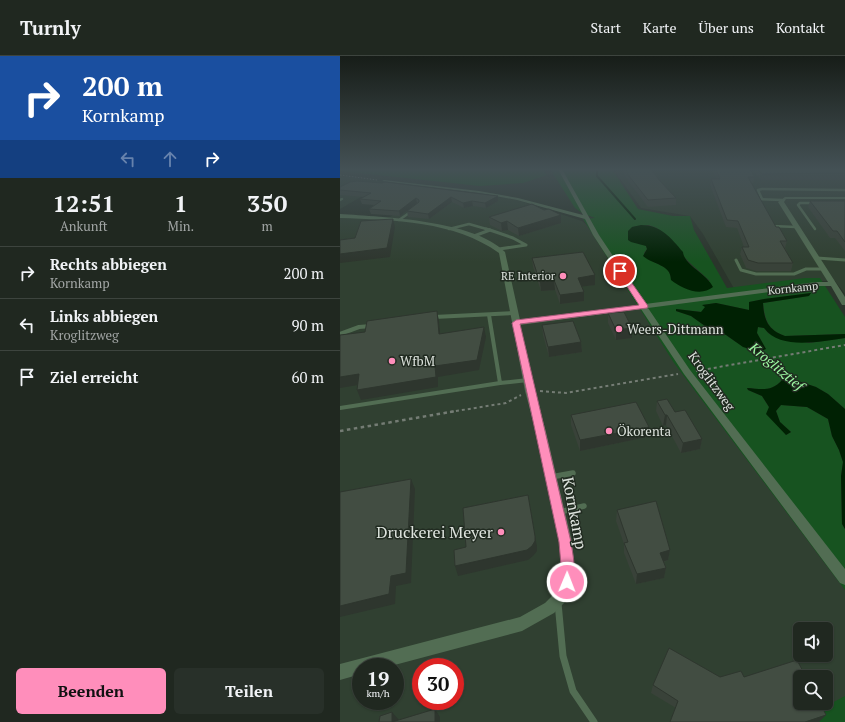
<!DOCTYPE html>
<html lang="de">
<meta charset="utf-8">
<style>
:root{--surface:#202820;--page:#283029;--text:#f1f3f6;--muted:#a2a6a5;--line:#3d443e;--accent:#ff8ebb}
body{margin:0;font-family:"PT Serif",serif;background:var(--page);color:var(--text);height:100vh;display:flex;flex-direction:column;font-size:15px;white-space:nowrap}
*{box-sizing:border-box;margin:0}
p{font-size:13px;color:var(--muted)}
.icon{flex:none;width:22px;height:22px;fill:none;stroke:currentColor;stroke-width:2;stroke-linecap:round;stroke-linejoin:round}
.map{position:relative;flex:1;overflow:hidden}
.details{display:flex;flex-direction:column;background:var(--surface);width:340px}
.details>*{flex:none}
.guide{background:#1a4fa0;color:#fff;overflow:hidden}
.fabs{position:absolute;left:453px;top:566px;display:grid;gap:8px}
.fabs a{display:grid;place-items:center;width:40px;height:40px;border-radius:6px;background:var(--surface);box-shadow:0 1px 3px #0004,0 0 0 1px var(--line);font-size:20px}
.speed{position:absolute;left:12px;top:602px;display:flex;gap:8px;font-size:20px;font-weight:700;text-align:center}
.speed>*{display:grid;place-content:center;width:52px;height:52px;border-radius:50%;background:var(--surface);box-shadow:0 1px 3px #0004,0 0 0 1px var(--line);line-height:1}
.speed small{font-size:10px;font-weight:400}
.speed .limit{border:6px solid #d22;background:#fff;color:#111}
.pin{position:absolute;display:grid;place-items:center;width:34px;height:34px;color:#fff;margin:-17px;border:2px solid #fff;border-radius:50%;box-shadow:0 1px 4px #0007}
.me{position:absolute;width:44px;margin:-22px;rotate:1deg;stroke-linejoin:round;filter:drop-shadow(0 0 3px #0008)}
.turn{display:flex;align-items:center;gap:14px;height:84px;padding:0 16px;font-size:18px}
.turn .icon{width:52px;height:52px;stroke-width:2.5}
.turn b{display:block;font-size:28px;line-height:34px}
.lanes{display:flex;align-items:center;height:38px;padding:0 16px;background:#0003;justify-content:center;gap:20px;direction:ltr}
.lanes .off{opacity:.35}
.eta{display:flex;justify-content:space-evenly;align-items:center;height:68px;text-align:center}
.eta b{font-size:24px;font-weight:700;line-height:28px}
.cta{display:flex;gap:8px;margin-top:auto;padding:8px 16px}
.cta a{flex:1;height:46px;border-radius:6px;background:var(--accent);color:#111;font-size:16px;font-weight:700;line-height:46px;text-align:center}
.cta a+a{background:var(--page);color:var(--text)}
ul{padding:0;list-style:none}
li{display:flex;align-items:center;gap:12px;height:52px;padding:0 16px;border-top:1px solid var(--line)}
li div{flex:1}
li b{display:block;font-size:15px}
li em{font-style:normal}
header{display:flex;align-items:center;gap:24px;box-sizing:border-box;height:56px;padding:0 20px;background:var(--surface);border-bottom:1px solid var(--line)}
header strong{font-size:19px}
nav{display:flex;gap:22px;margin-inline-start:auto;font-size:14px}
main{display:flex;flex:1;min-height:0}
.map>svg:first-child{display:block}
.built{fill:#304031;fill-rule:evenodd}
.green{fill:#175320;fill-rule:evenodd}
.water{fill:#002103}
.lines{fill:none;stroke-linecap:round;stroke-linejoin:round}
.stream-far1{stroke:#002103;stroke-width:2}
.stream{stroke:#002103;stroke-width:3}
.path-far2{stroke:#747c74;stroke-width:1;stroke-dasharray:1.5 1.5;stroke-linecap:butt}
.path-far1{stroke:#747c74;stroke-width:2;stroke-dasharray:3 3;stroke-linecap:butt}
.path{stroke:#747c74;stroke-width:2.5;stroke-dasharray:3.5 3.5;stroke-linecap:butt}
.service-far4{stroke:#526d53;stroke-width:2.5}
.service-far3{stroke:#526d53;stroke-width:3}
.service-far2{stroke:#526d53;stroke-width:4}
.service-far1{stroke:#526d53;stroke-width:5.5}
.service{stroke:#526d53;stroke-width:7}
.minor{fill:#526d53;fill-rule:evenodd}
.wall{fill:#394239}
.shaded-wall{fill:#2e362e}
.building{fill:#424d42;stroke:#2e362e}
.route{fill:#ff8ebb;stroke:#a65c7a}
.poi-dot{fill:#ff8ebb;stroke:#212b21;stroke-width:1.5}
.labels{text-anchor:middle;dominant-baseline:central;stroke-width:3;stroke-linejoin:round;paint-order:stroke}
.far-poi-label{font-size:11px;fill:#dee4de;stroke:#212b21;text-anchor:end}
.far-street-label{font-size:11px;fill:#dee4de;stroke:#212b21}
.poi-label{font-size:13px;fill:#dee4de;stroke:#212b21;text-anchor:start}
.street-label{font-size:13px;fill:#dee4de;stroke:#212b21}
.water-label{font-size:14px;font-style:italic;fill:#9df9a2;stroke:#212b21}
.near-street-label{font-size:16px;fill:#dee4de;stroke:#212b21}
.near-poi-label{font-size:16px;fill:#dee4de;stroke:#212b21;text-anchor:end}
</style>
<header>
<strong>Turnly</strong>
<nav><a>Start</a><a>Karte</a><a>Über uns</a><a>Kontakt</a></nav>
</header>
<main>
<section class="details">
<div class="guide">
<div class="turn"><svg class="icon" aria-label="right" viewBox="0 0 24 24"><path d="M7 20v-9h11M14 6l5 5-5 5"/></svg><div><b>200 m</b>Kornkamp</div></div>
<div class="lanes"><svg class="icon off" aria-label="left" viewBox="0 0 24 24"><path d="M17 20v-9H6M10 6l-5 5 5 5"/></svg><svg class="icon off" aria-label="ahead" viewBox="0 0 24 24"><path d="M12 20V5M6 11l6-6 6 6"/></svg><svg class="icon" aria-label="right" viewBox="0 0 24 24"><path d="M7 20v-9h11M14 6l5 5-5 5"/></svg></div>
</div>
<div class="eta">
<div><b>12:51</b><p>Ankunft</p></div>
<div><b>1</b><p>Min.</p></div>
<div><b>350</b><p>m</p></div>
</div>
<ul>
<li><svg class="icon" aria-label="right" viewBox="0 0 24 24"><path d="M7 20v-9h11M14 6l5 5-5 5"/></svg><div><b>Rechts abbiegen</b><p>Kornkamp</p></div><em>200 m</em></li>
<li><svg class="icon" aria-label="left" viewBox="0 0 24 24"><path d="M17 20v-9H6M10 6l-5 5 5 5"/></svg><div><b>Links abbiegen</b><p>Kroglitzweg</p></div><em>90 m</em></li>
<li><svg class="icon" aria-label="arrive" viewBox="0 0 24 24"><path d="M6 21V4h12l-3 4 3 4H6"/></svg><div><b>Ziel erreicht</b></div><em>60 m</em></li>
</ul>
<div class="cta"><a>Beenden</a><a>Teilen</a></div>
</section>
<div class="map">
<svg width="505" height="666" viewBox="0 0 505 666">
<rect width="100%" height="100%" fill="#2a352b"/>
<g class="built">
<polygon points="273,113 505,113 505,238 495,225 478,225 396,236 363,178 350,160 301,152"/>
<polygon points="0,120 47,126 0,153"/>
<path d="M142,138L177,144L242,165L248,170L505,522V666H0V160L47,163L79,141ZM460,573H486V599H460ZM21,611H55V645H21ZM81,611H115V645H81ZM460,621H486V647H460Z"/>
</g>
<g class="green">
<polygon points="0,113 202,113 207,119 183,127 140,130 0,115"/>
<path d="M210,113H272L298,153L333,160H350L354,174L387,232L465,222H480L505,261V278L445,280C428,274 425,264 423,247L468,240L471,237L424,243L410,246L409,254L376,247L363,249L366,251L362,256L336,253V255L351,260L365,270L386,279L396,286L426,293L417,277V271L424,272L429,278L469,287L505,282V353L488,338L476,331L452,323L438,314L442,324C432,336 422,333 407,332L408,334L422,340L446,379L451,376L440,366L436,355L441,349L467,351L488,363L492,380L499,394L503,406L501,420L502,468L505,473V534L334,307L243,163L255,162L242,157L235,152ZM309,169L317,172L349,206L370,225L331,224C331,206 313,212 304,197L307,193L306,190L292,171Z"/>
<polygon points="505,640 505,666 456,666"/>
</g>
<g class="water">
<path d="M301,169C321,169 331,182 343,196C344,209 367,218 373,231C361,241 342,233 331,224C331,208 313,209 303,200L307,193L306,190L291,186L288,184V175L292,171Z"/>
<path d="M471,237L469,240L423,247C424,264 428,274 445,280L505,278V282C481,285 441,295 424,272L418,271L417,277L426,293L419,296L403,291L386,279L365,270L351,260L336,255V253L361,256L365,251L362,249L376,247L409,254V246L424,243Z"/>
<path d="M437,314L452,323L476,331L488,338L505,353V473L502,468L501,420L503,406L499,394L492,380L488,363L467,351L441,349L436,355L440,366L451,376L446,379L426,358L429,351L422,340L408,334L407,332C421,333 432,336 442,324Z"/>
</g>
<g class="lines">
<polyline class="stream-far1" points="257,113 257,120 295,163"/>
<polyline class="stream" points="415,293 440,316"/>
<g class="path-far2">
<polyline points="0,114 4,113"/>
<polyline points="0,119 37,124"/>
</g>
<g class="path-far1">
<polyline points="356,315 505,289"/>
<polyline points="200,335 226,337 338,318"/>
<polyline points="110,356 166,347 181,339"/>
</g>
<polyline class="path" points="0,375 116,355"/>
<g class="service-far4">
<polyline points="419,143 442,144"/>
<polyline points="422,143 418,134 422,133 505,134"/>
<polyline points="0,144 2,143"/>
<polyline points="475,147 460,147 458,149 475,173"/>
<polyline points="59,164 72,155"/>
<polyline points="431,168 432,170 456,171"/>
<polyline points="109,173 129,168 150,174"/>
</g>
<g class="service-far3">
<polyline points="146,173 150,174"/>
<polyline points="134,180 150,174 173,182 186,189 159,193"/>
<polyline points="477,202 505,204"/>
<polyline points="396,204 401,214 416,218 454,218 466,213 483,213"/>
</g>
<g class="service-far2">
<polyline points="149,259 160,327 188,324"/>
<polyline points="94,261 174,257"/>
<polyline points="0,278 19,271 31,270"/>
<polyline points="0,352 160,327"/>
</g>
<g class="service-far1">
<polyline points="211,421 233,417"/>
<polyline points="220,456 244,450"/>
</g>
<polyline class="service" points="218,547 223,600 233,635 254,666"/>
<path class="minor" d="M218,113H222L259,179L305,248L476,226H488L438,146L445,141H505V143H446L444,146L505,241V249H502L491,230H476L308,252L350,314L505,513V529L500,527L344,318L301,253L180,269L195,335L206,376L232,486L235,518L229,539L225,546L214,557L182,575L47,611H21V618L0,624V608L180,561L205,547L215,537L220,526L222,508L217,474L196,376L185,335L159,197C115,165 53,164 0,162V158C44,161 133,164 165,196L180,264L299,249L253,179L245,163L177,144L139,137L42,125L44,124L139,135L178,142L243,159Z"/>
</g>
<g class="wall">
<polygon points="281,113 311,113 320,125 336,142 336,149 308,151 289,126"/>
<polygon points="372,113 410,113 415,121 413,127 411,127 436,171 447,185 445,192 453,207 451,215 416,215 406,212 400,198 402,191 404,191 397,172 386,171 370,129 371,123 377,123"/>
<polygon points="412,113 505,113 505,124 421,124"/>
<polygon points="0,131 158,145 146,152 133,150 124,152 112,146 89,163 68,161 67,155 77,147 60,160 31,158 29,153 34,149 22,148 20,143 24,141 0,139"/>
<polygon points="470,145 505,145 505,195 495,182 490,182 468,151"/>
<polygon points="149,161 221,167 179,180 168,174 162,175 150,169"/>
<polygon points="192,202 255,219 255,229 242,230 244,236 244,245 220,248 215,234 201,235 193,211"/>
<polygon points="268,257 292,282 276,284 268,267"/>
<polygon points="202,269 241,286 242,296 209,301 203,279"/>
<polygon points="317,345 335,356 362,383 360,393 341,397 326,369 323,370 316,355"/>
<polygon points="231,359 307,381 240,395 231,369"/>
<polygon points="277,454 330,494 328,504 324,506 326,512 324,522 296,528 284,497 284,488 276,465"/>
<polygon points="380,621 404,621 336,652 311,637 313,629"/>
</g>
<g class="shaded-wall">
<polygon points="158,140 158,145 146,152 145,147"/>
<polygon points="111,141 112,146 89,163 88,158"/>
<polygon points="76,142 77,147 60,160 59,155"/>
<polygon points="132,145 133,150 124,152 123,147"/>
<polygon points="221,159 221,167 179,180 178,172"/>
<polygon points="53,163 55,171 50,201 0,207 0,198"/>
<polygon points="167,165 168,174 162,175 161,167"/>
<polygon points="255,219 255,229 238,231 238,222"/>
<polygon points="214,224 215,234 201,235 200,226"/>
<polygon points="244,236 244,245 220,248 220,239"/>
<polygon points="97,255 99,265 101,288 99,278"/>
<polygon points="144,271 146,281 139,314 98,321 98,331 21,344 17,334 95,310"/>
<polygon points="292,272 292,282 276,284 276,274"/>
<polygon points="241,286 242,296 209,301 208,291"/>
<polygon points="19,318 24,328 0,332 0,321"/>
<polygon points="325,359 327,359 326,369 323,370"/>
<polygon points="309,371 307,381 240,395 240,384"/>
<polygon points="362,383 360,393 341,397 343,387"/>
<polygon points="71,423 75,433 71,527 56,530 55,548 0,561 0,550 51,520"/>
<polygon points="195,480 197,490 197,495 193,500 188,504 118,520 115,510"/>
<polygon points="330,494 328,504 319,507 320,497"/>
<polygon points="326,512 324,522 296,528 297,518"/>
<polygon points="95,653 100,661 100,666 95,666"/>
<polygon points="52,656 59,664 52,666"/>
<polygon points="486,659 479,666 465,666"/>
</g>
<g class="building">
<polygon points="285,113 311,113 320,125 336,142 308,144 289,120"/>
<polygon points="376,113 410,113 415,121 408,121 436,171 439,171 447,185 440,185 453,207 418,207 408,204 402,191 409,191 398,165 387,164 371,123 380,123"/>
<polygon points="418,113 505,113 505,117 422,118"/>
<polygon points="17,125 42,127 45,126 158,140 145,147 132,145 123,147 111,141 88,158 67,155 79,146 79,144 76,142 59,155 29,153 41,145 20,143 31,137 0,134 0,131 10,126"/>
<polygon points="470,145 505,145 505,186 497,175 493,175"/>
<polygon points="192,148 204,154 209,153 221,159 178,172 167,165 161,167 149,161"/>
<polygon points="53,163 47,192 0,198 0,184 15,182 21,165"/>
<polygon points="243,196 255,219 238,222 244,236 220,239 214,224 200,226 192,202"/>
<polygon points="97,255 99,278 144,271 137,304 95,310 96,321 17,334 19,318 0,321 0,279 25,276 27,265"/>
<polygon points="284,256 292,272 276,274 268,257"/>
<polygon points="233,265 241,286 208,291 202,269"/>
<polygon points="327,343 335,356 345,354 362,383 343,387 327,359 325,359 317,345"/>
<polygon points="296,346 309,371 240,384 231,359"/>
<polygon points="71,423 66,517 51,520 49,538 0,550 0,436"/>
<polygon points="188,439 195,480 195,485 192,490 187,494 115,510 114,494 126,491 123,452"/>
<polygon points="316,445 330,494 320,497 326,512 297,518 284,487 288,486 277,454"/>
<polygon points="329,592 380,621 401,615 404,621 457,604 466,621 460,621 460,647 480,647 486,659 465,666 330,666 338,645 313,629"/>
<polygon points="95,653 95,666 39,666 40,660 52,656 52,666"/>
</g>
<linearGradient id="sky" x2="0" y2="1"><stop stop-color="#171d18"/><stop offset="0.55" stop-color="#445155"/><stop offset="1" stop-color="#445155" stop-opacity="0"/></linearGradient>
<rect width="505" height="206" fill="url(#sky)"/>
<path class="route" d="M278,213H282L308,250L307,252L180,268L231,486C233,500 237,517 232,530L227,532L222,530L220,526L221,509L219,486L172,267L176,264L299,249L277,215Z"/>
<g class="poi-dot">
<circle cx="223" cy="220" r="4"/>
<circle cx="279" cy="273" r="4"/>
<circle cx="52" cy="305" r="4"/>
<circle cx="269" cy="375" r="4"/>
<circle cx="161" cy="476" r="4"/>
</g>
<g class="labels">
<g class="far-poi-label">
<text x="215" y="220">RE Interior</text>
</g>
<g class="far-street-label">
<text transform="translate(453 232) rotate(-6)">Kornkamp</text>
</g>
<g class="poi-label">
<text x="287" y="273">Weers-Dittmann</text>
<text x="60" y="305">WfbM</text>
<text x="277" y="375">Ökorenta</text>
</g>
<g class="street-label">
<text transform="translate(372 325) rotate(54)">Kroglitzweg</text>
</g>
<g class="water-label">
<text transform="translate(437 310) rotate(40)">Kroglitztief</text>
</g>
<g class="near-street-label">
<text transform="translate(235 457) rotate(79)">Kornkamp</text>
</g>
<g class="near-poi-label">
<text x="153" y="476">Druckerei Meyer</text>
</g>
</g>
</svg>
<div class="fabs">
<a><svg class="icon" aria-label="sound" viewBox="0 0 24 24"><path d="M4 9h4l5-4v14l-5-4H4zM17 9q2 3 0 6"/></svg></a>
<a><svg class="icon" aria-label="search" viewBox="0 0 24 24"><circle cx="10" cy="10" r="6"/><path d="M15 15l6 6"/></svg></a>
</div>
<div class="speed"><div>19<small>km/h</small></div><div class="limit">30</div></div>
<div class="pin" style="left:280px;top:215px;background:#d93025"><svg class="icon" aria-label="arrive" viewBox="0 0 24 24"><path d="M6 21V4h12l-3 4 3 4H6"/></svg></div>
<svg class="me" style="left:227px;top:526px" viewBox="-20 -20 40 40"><circle r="17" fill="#ff8ebb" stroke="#fff" stroke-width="3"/><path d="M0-11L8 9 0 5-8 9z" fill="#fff"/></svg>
</div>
</main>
